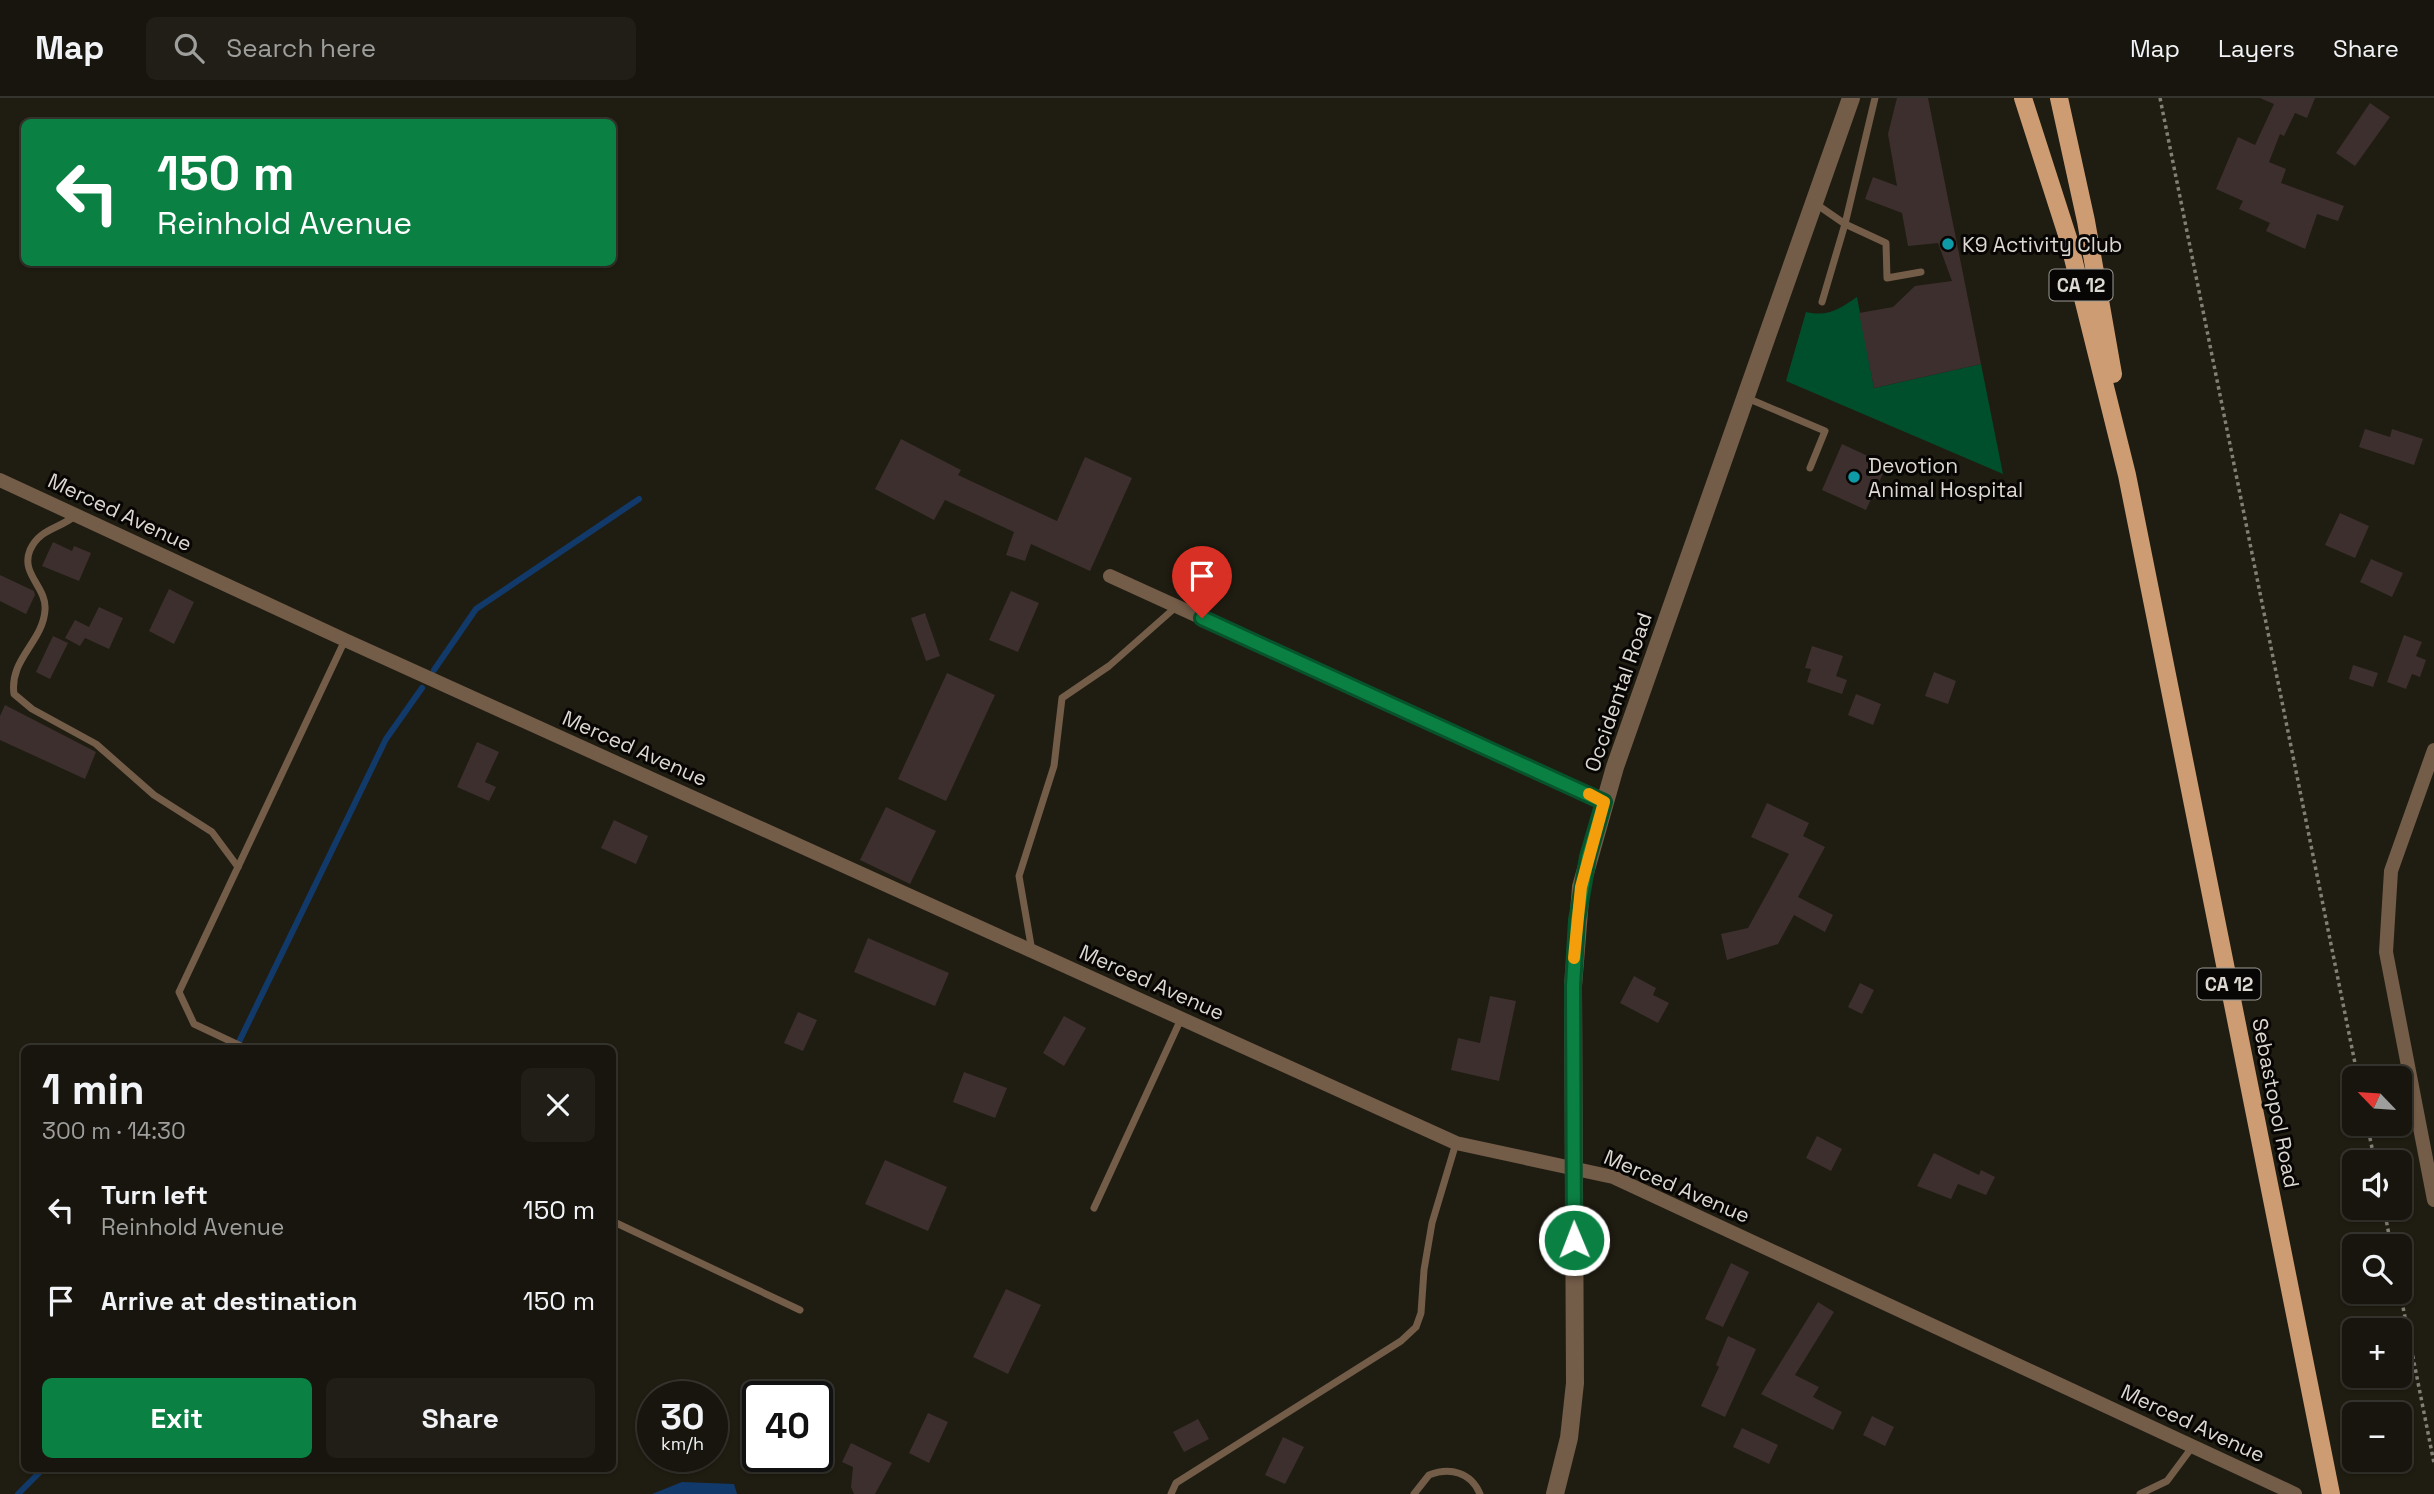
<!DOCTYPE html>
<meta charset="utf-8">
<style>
:root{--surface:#17150d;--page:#201e16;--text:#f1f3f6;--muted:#9e9f9d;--line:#36342e;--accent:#0b8043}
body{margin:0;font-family:"Space Grotesk",sans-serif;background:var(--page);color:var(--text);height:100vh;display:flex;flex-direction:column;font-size:26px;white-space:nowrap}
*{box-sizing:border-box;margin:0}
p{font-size:23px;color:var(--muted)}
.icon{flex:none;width:38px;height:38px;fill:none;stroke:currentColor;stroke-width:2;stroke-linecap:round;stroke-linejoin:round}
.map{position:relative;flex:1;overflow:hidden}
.details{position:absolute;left:21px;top:947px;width:595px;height:427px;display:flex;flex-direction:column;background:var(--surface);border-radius:10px;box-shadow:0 2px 5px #0004,0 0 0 2px var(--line)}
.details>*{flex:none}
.guide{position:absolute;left:21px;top:21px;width:595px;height:147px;border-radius:10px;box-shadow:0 2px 5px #0004,0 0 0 2px var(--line);background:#0b8043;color:#fff;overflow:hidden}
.needle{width:46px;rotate:295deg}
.fabs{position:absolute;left:2342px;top:968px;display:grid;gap:14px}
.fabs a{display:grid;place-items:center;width:70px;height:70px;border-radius:10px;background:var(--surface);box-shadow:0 2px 5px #0004,0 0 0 2px var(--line);font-size:35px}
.speed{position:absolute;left:637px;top:1283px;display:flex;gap:14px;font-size:35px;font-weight:700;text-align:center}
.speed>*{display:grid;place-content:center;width:91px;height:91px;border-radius:50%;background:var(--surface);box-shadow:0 2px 5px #0004,0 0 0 2px var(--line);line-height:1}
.speed small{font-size:18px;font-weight:400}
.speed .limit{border:4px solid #111;border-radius:10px;background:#fff;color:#111}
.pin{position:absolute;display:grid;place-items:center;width:60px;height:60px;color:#fff;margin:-72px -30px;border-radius:50% 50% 50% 0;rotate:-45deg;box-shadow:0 0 7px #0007}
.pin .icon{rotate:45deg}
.me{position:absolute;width:77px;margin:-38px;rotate:359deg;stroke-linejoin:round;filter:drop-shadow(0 0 5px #0008)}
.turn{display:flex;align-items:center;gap:24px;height:147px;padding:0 21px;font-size:32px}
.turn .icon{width:91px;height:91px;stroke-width:2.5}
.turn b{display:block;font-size:49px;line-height:60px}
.round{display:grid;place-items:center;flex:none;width:74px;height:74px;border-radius:10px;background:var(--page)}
.overview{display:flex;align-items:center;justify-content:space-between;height:119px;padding:0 21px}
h1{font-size:42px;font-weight:600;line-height:52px}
.primary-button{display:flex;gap:14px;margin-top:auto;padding:14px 21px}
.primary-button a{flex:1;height:80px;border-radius:10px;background:var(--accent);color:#fff;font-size:28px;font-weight:600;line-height:80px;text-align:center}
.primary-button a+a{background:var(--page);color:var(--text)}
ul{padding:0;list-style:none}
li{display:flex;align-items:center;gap:21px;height:91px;padding:0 21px}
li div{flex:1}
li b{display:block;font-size:26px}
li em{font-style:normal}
header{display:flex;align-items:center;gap:42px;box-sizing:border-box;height:98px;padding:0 35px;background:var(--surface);border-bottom:2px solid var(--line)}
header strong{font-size:33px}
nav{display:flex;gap:38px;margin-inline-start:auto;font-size:24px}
.search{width:490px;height:63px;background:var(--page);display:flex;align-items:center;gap:18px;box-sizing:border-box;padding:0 24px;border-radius:10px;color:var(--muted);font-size:26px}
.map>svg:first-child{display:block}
.green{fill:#004f2c}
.water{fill:#113a6a}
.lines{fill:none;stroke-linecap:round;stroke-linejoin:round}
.stream{stroke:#113a6a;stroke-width:6}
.building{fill:#3d2f2e}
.path{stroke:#827f77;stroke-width:3.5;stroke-dasharray:3.5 3.5;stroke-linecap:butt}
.service{stroke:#735c48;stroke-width:7}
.minor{stroke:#735c48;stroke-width:14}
.tertiary{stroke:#735c48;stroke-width:18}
.primary{stroke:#cd9c72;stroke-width:18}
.route-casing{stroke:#07532c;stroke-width:18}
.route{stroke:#0b8043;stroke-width:12}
.slow{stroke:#f59e0b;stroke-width:12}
.culture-dot{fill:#0f9aa8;stroke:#080604;stroke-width:2.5}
.labels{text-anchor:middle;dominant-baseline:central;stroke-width:6;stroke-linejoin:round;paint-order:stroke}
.shield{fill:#080604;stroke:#9c9a94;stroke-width:2}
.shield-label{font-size:19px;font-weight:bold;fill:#dcd9d2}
.poi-label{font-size:21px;fill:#dcd9d2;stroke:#080604;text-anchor:start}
.street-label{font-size:21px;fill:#dcd9d2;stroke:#080604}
</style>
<header>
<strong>Map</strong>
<div class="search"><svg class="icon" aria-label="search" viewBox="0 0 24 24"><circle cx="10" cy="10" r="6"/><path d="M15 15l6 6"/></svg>Search here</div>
<nav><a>Map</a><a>Layers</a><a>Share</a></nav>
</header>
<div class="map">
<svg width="2434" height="1396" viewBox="0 0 2434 1396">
<rect width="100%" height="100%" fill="#1f1c11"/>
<path class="green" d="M1857,199L1874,290L1981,266L2003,376L1786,283L1806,214C1829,219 1839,211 1857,199Z"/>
<polygon class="water" points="682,1384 734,1386 737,1396 652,1396"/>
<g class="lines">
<g class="stream">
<polyline points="434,572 476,511 639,401"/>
<polyline points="236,950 386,641 422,590"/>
<polyline points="18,1396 44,1370"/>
</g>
</g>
<g class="building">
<polygon points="1897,0 1928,0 1981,266 1874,290 1859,215 1893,209 1915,188 1952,183 1938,145 1908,148 1902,115 1865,101 1873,79 1897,88 1888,36"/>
<polygon points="2260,0 2315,0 2307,20 2295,15 2284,38 2280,36 2269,64 2286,71 2281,85 2344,108 2338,123 2317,116 2305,151 2266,133 2270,125 2239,111 2243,103 2216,91 2238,39 2255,47 2274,6"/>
<polygon points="2370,5 2390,19 2355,68 2336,55"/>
<polygon points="2365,331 2390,339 2392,331 2423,341 2414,367 2359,349"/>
<polygon points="901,341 961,372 958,377 1057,423 1085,359 1132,380 1090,473 1031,446 1025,463 1006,457 1014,434 945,402 934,422 875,391"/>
<polygon points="1842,346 1887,367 1866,412 1822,392"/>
<polygon points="2340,415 2369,428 2355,460 2325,447"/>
<polygon points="53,444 72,453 74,448 91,455 79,483 42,468"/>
<polygon points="2371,461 2403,475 2392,499 2360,484"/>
<polygon points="0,477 34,493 35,497 26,516 0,503"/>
<polygon points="169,491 194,504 174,546 149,533"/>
<polygon points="1011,493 1039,505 1018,554 989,542"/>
<polygon points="99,509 123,520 109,551 85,540 80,548 65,540 75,522 89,529"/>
<polygon points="925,515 940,558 926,563 911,520"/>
<polygon points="2404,537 2422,544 2416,558 2426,562 2420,579 2412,576 2406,591 2387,584"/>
<polygon points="53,538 68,545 50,581 36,574"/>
<polygon points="1812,548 1843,558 1836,578 1847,582 1842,596 1807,584 1811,571 1805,570"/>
<polygon points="2353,567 2378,575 2373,589 2349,581"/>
<polygon points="1934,574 1956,583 1948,606 1925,598"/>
<polygon points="947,575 995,597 946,703 898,681"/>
<polygon points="1856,596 1881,606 1873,627 1848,617"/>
<polygon points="5,607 96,654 85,681 0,642 0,618"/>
<polygon points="477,644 499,654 485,684 496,689 489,703 457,689"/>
<polygon points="1767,705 1809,725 1803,738 1825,749 1798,799 1833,817 1825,834 1794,817 1778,846 1727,862 1721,836 1748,830 1789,756 1751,739"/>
<polygon points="886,709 936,733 910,786 860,762"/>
<polygon points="614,722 648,738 636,766 601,750"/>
<polygon points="868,840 949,875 935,908 854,874"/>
<polygon points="1634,878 1656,890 1653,897 1669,905 1658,925 1620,905"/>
<polygon points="1860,885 1874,892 1862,916 1848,909"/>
<polygon points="1490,898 1516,903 1499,983 1451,972 1458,940 1480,945"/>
<polygon points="798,914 817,922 803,953 784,945"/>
<polygon points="1064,918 1086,930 1064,968 1043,955"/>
<polygon points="964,974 1007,990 995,1020 953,1004"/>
<polygon points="1817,1038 1842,1051 1831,1073 1806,1060"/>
<polygon points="1934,1055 1979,1077 1981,1072 1995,1079 1986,1097 1958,1086 1951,1101 1917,1088"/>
<polygon points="885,1062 947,1089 928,1133 865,1106"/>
<polygon points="1731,1165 1749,1174 1723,1229 1705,1221"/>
<polygon points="1006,1191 1041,1207 1008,1276 973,1259"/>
<polygon points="1818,1204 1834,1214 1795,1277 1819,1289 1813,1299 1842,1314 1833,1332 1761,1296"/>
<polygon points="1728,1238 1756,1251 1725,1319 1701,1308 1719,1269 1716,1267"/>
<polygon points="928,1315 948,1324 929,1365 909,1355"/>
<polygon points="1872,1318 1894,1329 1885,1348 1863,1337"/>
<polygon points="1198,1321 1209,1341 1184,1354 1173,1334"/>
<polygon points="1742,1330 1778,1347 1769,1366 1733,1349"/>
<polygon points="1283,1339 1304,1349 1285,1386 1265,1377"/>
<polygon points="851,1345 892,1365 875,1396 854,1396 851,1389 853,1369 842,1364"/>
</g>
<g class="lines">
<g class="path">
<polyline points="2160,0 2358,980"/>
<polyline points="2367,1026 2375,1064"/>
<polyline points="2384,1110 2391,1148"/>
<polyline points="2399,1189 2434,1365"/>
</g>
<g class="service">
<polyline points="1816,106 1845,126 1886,145 1887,180 1921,174"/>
<polyline points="1822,204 1845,126 1875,0"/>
<polyline points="1747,300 1825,333 1810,370"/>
<path d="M76,417C60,431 40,430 30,452C20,476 47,489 45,512C43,544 9,561 14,596L32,611L96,646L154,697L212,734L238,769"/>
<polyline points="1032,853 1019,778 1054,668 1062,600 1109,568 1177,508"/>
<polyline points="245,950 194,926 179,894 345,542"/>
<polyline points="1094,1110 1181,921"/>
<polyline points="612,1123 800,1212"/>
<polyline points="1171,1396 1176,1385 1401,1243 1416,1229 1421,1215 1424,1172 1432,1125 1456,1045"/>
<path d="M1414,1396L1429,1377C1450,1369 1471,1374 1480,1396"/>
<polyline points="2140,1396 2167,1383 2193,1348"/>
</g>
<g class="minor">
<polyline points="0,382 345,542 1456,1045 1613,1079 2295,1396"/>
<polyline points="1110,478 1604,703"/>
<polyline points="2434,652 2391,773 2386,854 2434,1102"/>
</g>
<polyline class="tertiary" points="1555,1396 1569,1340 1575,1285 1573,888 1581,789 1615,669 1851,0"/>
<g class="primary">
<polyline points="2023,0 2068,140 2127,377 2331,1396"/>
<polyline points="2059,0 2086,123 2113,276"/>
</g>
</g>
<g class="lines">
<g class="route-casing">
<polyline id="route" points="1202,520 1604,704 1588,759 1577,822 1573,888 1574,1142"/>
</g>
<use href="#route" class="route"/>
<polyline class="slow" points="1574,860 1581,789 1604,704 1589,696"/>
</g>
<g class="culture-dot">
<circle cx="1948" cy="146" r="7"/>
<circle cx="1854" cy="379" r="7"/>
</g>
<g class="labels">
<g class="shield">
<rect x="2049.5" y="171.5" width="63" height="31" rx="5"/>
<rect x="2197.5" y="870.5" width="63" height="31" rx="5"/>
</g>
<g class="shield-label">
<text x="2081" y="187">CA 12</text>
<text x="2229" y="886">CA 12</text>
</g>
<g class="poi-label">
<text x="1962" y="146">K9 Activity Club</text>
<text x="1868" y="367">Devotion<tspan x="1868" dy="24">Animal Hospital</tspan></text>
</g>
<g class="street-label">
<text transform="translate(120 414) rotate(25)">Merced Avenue</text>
<text transform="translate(1618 594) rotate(-71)">Occidental Road</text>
<text transform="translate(635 650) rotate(24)">Merced Avenue</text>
<text transform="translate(1152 884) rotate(24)">Merced Avenue</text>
<text transform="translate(2276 1005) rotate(79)">Sebastopol Road</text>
<text transform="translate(1677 1088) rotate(23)">Merced Avenue</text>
<text transform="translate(2193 1325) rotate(25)">Merced Avenue</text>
</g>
</g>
</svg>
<div class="fabs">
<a><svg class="needle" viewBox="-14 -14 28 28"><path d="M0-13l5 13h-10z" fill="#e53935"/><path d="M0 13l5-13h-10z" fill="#9e9f9d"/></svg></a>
<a><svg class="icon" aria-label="sound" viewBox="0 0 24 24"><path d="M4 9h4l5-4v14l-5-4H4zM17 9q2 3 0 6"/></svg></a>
<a><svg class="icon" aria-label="search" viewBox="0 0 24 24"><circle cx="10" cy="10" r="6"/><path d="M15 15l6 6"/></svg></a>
<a>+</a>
<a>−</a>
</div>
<div class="speed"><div>30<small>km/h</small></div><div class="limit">40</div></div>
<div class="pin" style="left:1202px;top:520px;background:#d93025"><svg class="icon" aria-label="arrive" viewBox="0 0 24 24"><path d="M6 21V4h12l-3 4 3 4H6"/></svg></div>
<svg class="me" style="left:1574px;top:1142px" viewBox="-20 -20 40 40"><circle r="17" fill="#0b8043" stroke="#fff" stroke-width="3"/><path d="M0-11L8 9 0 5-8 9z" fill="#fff"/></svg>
<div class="guide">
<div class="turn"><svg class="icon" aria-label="left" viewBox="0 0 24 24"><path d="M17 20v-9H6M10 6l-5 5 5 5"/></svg><div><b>150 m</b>Reinhold Avenue</div></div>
</div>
<section class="details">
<div class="overview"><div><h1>1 min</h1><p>300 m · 14:30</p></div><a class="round"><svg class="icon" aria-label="close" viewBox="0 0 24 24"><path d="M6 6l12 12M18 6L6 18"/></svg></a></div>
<ul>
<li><svg class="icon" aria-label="left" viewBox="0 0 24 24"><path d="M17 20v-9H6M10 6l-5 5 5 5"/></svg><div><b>Turn left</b><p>Reinhold Avenue</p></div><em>150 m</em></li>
<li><svg class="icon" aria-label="arrive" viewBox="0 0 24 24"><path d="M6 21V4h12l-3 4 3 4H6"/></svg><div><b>Arrive at destination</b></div><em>150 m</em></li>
</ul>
<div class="primary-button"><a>Exit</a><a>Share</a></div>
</section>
</div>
